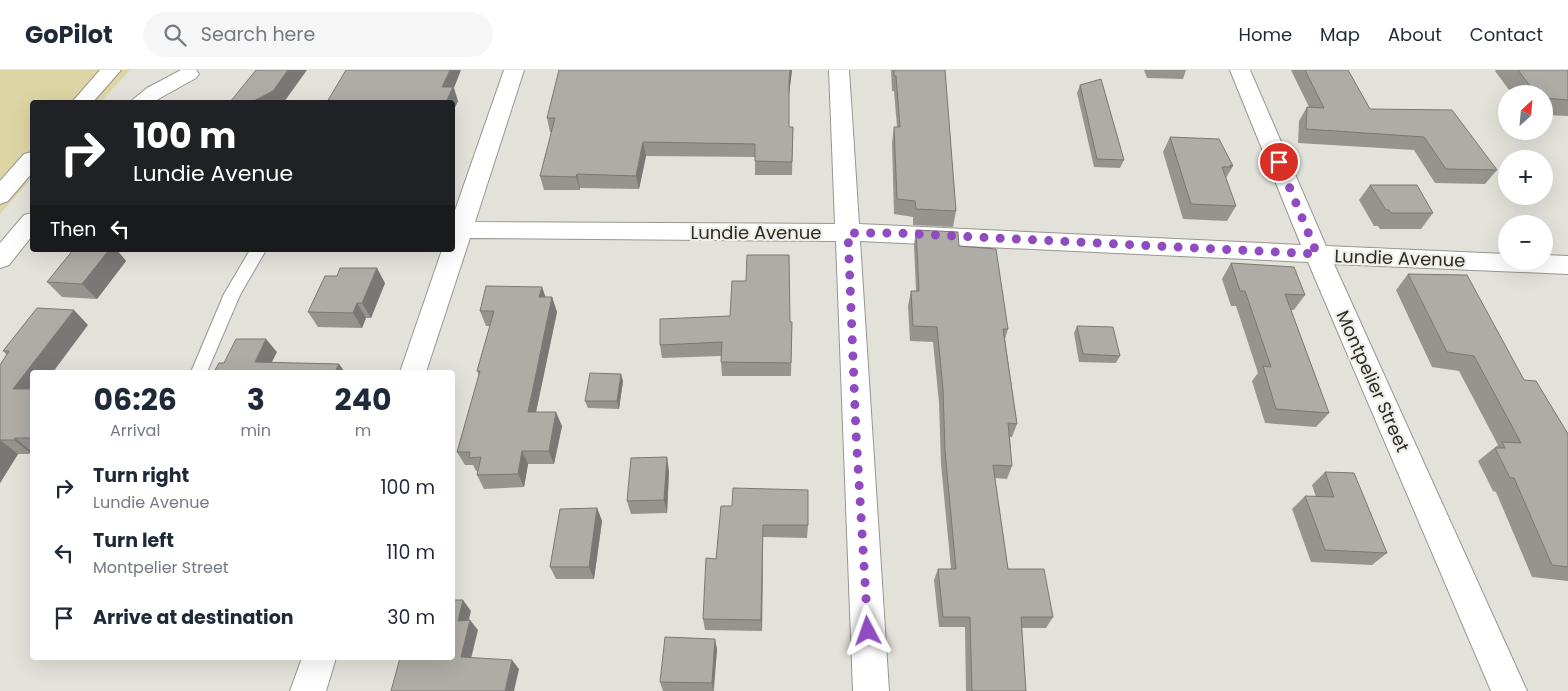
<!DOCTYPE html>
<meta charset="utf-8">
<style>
:root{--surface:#fff;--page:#f6f6f7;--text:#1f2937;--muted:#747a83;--line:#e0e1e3}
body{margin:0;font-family:Poppins,sans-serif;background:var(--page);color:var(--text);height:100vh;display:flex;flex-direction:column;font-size:19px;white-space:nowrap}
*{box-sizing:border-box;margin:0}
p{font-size:16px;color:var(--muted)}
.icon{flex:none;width:28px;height:28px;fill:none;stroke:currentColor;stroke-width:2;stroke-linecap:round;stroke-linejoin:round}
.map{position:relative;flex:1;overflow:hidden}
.drawer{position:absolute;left:30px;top:300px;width:425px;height:290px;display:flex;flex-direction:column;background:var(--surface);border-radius:5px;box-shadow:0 5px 20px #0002}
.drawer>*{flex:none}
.hud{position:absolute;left:30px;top:30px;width:425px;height:152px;border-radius:5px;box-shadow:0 5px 20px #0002;background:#202124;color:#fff;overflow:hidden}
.needle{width:32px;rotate:26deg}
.controls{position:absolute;left:1498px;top:15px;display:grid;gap:10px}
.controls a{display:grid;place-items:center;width:55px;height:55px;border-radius:50%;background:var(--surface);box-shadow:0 5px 20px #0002;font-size:25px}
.pin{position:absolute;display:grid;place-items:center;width:42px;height:42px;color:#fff;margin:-21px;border:2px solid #fff;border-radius:50%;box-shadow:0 1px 5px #0007}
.me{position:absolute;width:55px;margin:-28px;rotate:356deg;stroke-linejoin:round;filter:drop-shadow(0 0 4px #0008)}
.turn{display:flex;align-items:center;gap:18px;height:105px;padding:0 20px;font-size:22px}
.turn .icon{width:65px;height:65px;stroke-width:2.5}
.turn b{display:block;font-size:35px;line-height:42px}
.then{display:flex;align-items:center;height:48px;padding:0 20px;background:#0003;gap:10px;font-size:19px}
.eta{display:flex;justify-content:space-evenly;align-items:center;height:85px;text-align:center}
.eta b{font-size:30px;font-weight:700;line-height:35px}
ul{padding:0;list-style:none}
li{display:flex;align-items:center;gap:15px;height:65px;padding:0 20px}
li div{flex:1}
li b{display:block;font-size:19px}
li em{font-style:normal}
header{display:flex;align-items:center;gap:30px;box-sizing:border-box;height:70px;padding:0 25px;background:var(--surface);border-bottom:1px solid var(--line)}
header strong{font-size:24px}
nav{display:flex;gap:28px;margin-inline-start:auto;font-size:18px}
.search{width:350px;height:45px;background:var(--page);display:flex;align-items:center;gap:12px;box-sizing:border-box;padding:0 18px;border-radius:28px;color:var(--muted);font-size:19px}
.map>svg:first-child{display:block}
.green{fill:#ded5a4}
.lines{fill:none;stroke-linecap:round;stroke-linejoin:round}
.service-casing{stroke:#97968f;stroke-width:2}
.minor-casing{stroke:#97968f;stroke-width:2}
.service{fill:#fff;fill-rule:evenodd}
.minor{fill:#fff;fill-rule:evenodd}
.wall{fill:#96948e}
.shaded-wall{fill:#7a7874}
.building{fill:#aeaca5;stroke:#7a7874}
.route{stroke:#8f4cc0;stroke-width:9;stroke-dasharray:0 16.2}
.labels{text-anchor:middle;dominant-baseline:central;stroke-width:4.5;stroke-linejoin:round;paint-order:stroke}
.street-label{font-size:18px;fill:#2c2b28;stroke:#f0efe7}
</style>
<header>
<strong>GoPilot</strong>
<div class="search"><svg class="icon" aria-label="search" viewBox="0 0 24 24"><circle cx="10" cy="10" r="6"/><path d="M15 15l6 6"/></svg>Search here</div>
<nav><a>Home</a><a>Map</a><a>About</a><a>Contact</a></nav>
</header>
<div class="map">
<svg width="1568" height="621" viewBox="0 0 1568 621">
<rect width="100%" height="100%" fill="#e3e2da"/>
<polygon class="green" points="0,0 130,0 100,32 32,32 32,108 0,144"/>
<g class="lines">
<g class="service-casing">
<polygon id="service" points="250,180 266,180 240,225 207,302 191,302 224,224"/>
</g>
<g class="minor-casing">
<g id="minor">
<polygon points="100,0 121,0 93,32 72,32"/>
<polygon points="181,0 196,0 199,4 196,8 153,32 130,32 147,18"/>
<polygon points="504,0 524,0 475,152 835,154 829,0 849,0 859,154 1301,175 1230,0 1250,0 1326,176 1506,184 1506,191 1544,191 1544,185 1568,186 1568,204 1334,194 1527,621 1491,621 1308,192 860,171 889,621 853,621 836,171 470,168 426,302 400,302 442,180 452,180 452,149"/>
<polygon points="32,82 32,103 8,131 0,134 0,111 24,84"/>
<polygon points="32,143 32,166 9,195 0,198 0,173 24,145"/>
<polygon points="302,588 336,588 326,621 290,621"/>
</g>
</g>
<use href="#service" class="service"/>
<use href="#minor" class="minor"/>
</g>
<g class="wall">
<polygon points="559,0 792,0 789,24 789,57 793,57 792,105 755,105 755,87 646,86 639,119 580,118 580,120 544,120 540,106 552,62 550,62 547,48"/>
<polygon points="891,0 945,0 956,141 953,157 913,155 913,147 894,144 892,73 894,57 897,57 894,21 892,21"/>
<polygon points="1144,0 1186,0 1183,9 1147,8"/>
<polygon points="1291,0 1348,0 1370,39 1497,100 1485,114 1435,113 1414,80 1298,73 1299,51 1307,37 1309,37"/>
<polygon points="1496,0 1568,0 1568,46 1544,45 1544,24 1512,24 1495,1"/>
<polygon points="1080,15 1124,90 1120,98 1094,97 1077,23"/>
<polygon points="1170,67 1233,96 1226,108 1236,136 1227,151 1183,149 1163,82"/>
<polygon points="1370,115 1433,143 1421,159 1380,159 1378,156 1374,156 1359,130"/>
<polygon points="916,160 959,176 1008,259 1005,269 1017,354 1012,367 1010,367 1012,396 1007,409 995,408 1008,499 1053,547 1046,558 1022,558 1026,621 966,621 965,557 939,557 934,510 938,499 951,499 941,394 939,333 933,272 910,271 908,236 911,221 916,221 914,175"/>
<polygon points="73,180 117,180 126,191 97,229 62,227 47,212"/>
<polygon points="1231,193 1305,225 1294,240 1291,240 1329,343 1316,357 1265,353 1252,311 1258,303 1236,236 1231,236 1222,209"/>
<polygon points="1408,204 1524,310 1568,364 1568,511 1532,507 1496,422 1493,421 1478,391 1498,375 1459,301 1432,297 1396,220"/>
<polygon points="337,206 385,213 371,248 366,248 362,258 318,257 308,242"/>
<polygon points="542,217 545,227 552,227 557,242 536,342 562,356 554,394 528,394 524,417 484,419 477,405 478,401 476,401 473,395 465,395 457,382 479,306 477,301 490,256 486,256 480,241"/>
<polygon points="792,252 791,306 722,306 721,292 721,286 662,288 660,275"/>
<polygon points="88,255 32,302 32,384 18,384 0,413 0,295 7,285 3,281"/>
<polygon points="1077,256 1120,286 1116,293 1079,292 1074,263"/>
<polygon points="623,311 619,339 588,338 585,331"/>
<polygon points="669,401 667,443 631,444 627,431"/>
<polygon points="1325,402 1387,483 1372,495 1311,492 1292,439 1305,426 1316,427 1312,415"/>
<polygon points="732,436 808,455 807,468 763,467 762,561 705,560 703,549 716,489"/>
<polygon points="597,438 602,451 594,509 556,509 550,497"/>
<polygon points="717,579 714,621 663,621 660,612"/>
</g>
<g class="shaded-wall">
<polygon points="288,0 307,0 284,32 252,32"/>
<polygon points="450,0 461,0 454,18 458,31 452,44 452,32 446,32 442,17"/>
<polygon points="790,0 792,0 789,25 789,11"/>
<polygon points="643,72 646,86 639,119 636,106"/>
<polygon points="577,104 580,118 580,120 576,107"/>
<polygon points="109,180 117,180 126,191 97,229 82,214"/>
<polygon points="377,198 385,213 371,248 362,233"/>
<polygon points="542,217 547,231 539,227"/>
<polygon points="552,227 557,242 533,356 528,342"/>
<polygon points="357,233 366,248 362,258 353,243"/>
<polygon points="74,240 88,255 53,302 32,302 32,331 13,319"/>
<polygon points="266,269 277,282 267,302 255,292"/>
<polygon points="339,294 345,302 335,302"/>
<polygon points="621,304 623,311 619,339 617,331"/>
<polygon points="556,342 562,356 554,394 549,381"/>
<polygon points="15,368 32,382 32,384 14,370"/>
<polygon points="0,370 18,384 0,413"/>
<polygon points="522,381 528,394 524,417 518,404"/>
<polygon points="667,387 669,401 667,443 664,430"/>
<polygon points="597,438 602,451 594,509 589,497"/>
<polygon points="763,455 763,467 762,561 761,550"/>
<polygon points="463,530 471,541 466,561 458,551"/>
<polygon points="470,550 478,560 469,597 461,587"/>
<polygon points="715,569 717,579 713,621 712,613"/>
<polygon points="512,590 519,599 514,621 505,621"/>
</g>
<g class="building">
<polygon points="256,0 288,0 273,21 252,32 230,32"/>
<polygon points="346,0 450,0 442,17 453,17 446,32 327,32"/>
<polygon points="559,0 790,0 789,11 789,57 793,57 792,92 755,91 755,74 643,72 636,106 577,104 576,107 540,106 555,48 547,48"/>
<polygon points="894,0 945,0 956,141 916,139 915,131 897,129 894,57 900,57 896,6 894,6"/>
<polygon points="1305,0 1348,0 1370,39 1452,40 1497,100 1446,99 1424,67 1306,59 1307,37 1324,38"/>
<polygon points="1518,0 1568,0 1568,30 1544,28 1544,24 1536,24"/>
<polygon points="1101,9 1124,90 1097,89 1080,15"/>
<polygon points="1170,67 1219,69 1233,96 1230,95 1231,97 1222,97 1236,136 1191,134"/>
<polygon points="1370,115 1417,115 1433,143 1391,143 1389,140 1386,140"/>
<polygon points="916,160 958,162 959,176 996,179 1008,259 1003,259 1017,354 1008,353 1012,396 993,395 1008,499 1044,499 1053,547 1021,547 1026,621 972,621 970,547 943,547 938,499 956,499 945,381 943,319 937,257 913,256 911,221 919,221"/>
<polygon points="73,180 109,180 82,214 47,212"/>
<polygon points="747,185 789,185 790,252 792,252 791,293 721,292 722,272 660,275 660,249 730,246 732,211 746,211"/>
<polygon points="1231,193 1294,197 1305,225 1285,224 1329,343 1276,339 1263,296 1271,297 1245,221 1240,221"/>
<polygon points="340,198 377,198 362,233 357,233 353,243 308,242 325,206 337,206"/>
<polygon points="1408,204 1467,205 1524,310 1536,311 1568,364 1568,497 1552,495 1514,408 1510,408 1495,378 1505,378 1502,372 1521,373 1474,286 1447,282"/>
<polygon points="486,216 542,217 539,227 552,227 528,342 556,342 549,381 522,381 518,404 477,405 481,387 469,388 470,382 457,382 480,301 477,301 494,241 480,241"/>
<polygon points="37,238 74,240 13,319 32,319 32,368 15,368 14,370 0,370 0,295 9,281 3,281"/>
<polygon points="1077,256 1113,257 1120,286 1083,284"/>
<polygon points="236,269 266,269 255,292 339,294 335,302 214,302 219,293 224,293"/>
<polygon points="590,303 621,304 617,331 585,331"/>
<polygon points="667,387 664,430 627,431 631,388"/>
<polygon points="1325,402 1354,403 1387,483 1325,480 1305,426 1334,427"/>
<polygon points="733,418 808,420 808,455 763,455 761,550 703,549 706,488 716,489 721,436 732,436"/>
<polygon points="597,438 589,497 550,497 560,439"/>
<polygon points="452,530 463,530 458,551 470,550 461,587 512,590 505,621 391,621 400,588 452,588"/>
<polygon points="665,567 715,569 712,613 660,612"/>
</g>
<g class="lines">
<polyline class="route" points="868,561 856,363 848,163 896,163 1317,184 1279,92"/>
</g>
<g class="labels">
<g class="street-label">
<text x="756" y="162">Lundie Avenue</text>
<text transform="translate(1400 188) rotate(2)">Lundie Avenue</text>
<text transform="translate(1373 311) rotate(66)">Montpelier Street</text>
</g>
</g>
</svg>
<div class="controls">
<a><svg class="needle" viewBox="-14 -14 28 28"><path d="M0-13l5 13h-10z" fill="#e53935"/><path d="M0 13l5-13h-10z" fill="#747a83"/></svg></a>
<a>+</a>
<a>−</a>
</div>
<div class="pin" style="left:1279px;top:92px;background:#d93025"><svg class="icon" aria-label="arrive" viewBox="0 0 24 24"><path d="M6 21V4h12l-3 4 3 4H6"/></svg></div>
<svg class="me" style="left:868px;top:561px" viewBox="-20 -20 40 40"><path d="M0-17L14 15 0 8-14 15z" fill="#8f4cc0" stroke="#fff" stroke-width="4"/></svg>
<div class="hud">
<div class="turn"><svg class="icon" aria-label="right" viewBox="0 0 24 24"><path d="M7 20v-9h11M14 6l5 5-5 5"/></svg><div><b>100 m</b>Lundie Avenue</div></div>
<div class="then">Then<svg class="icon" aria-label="left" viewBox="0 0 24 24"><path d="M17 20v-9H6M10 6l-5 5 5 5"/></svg></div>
</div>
<section class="drawer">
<div class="eta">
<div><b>06:26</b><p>Arrival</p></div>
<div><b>3</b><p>min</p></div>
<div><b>240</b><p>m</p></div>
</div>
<ul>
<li><svg class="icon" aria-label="right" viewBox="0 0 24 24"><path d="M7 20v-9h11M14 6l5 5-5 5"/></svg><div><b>Turn right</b><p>Lundie Avenue</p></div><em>100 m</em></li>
<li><svg class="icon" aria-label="left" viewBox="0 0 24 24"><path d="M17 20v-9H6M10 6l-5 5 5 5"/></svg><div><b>Turn left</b><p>Montpelier Street</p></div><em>110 m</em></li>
<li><svg class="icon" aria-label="arrive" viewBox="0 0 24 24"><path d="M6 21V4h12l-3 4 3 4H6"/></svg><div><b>Arrive at destination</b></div><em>30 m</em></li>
</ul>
</section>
</div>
